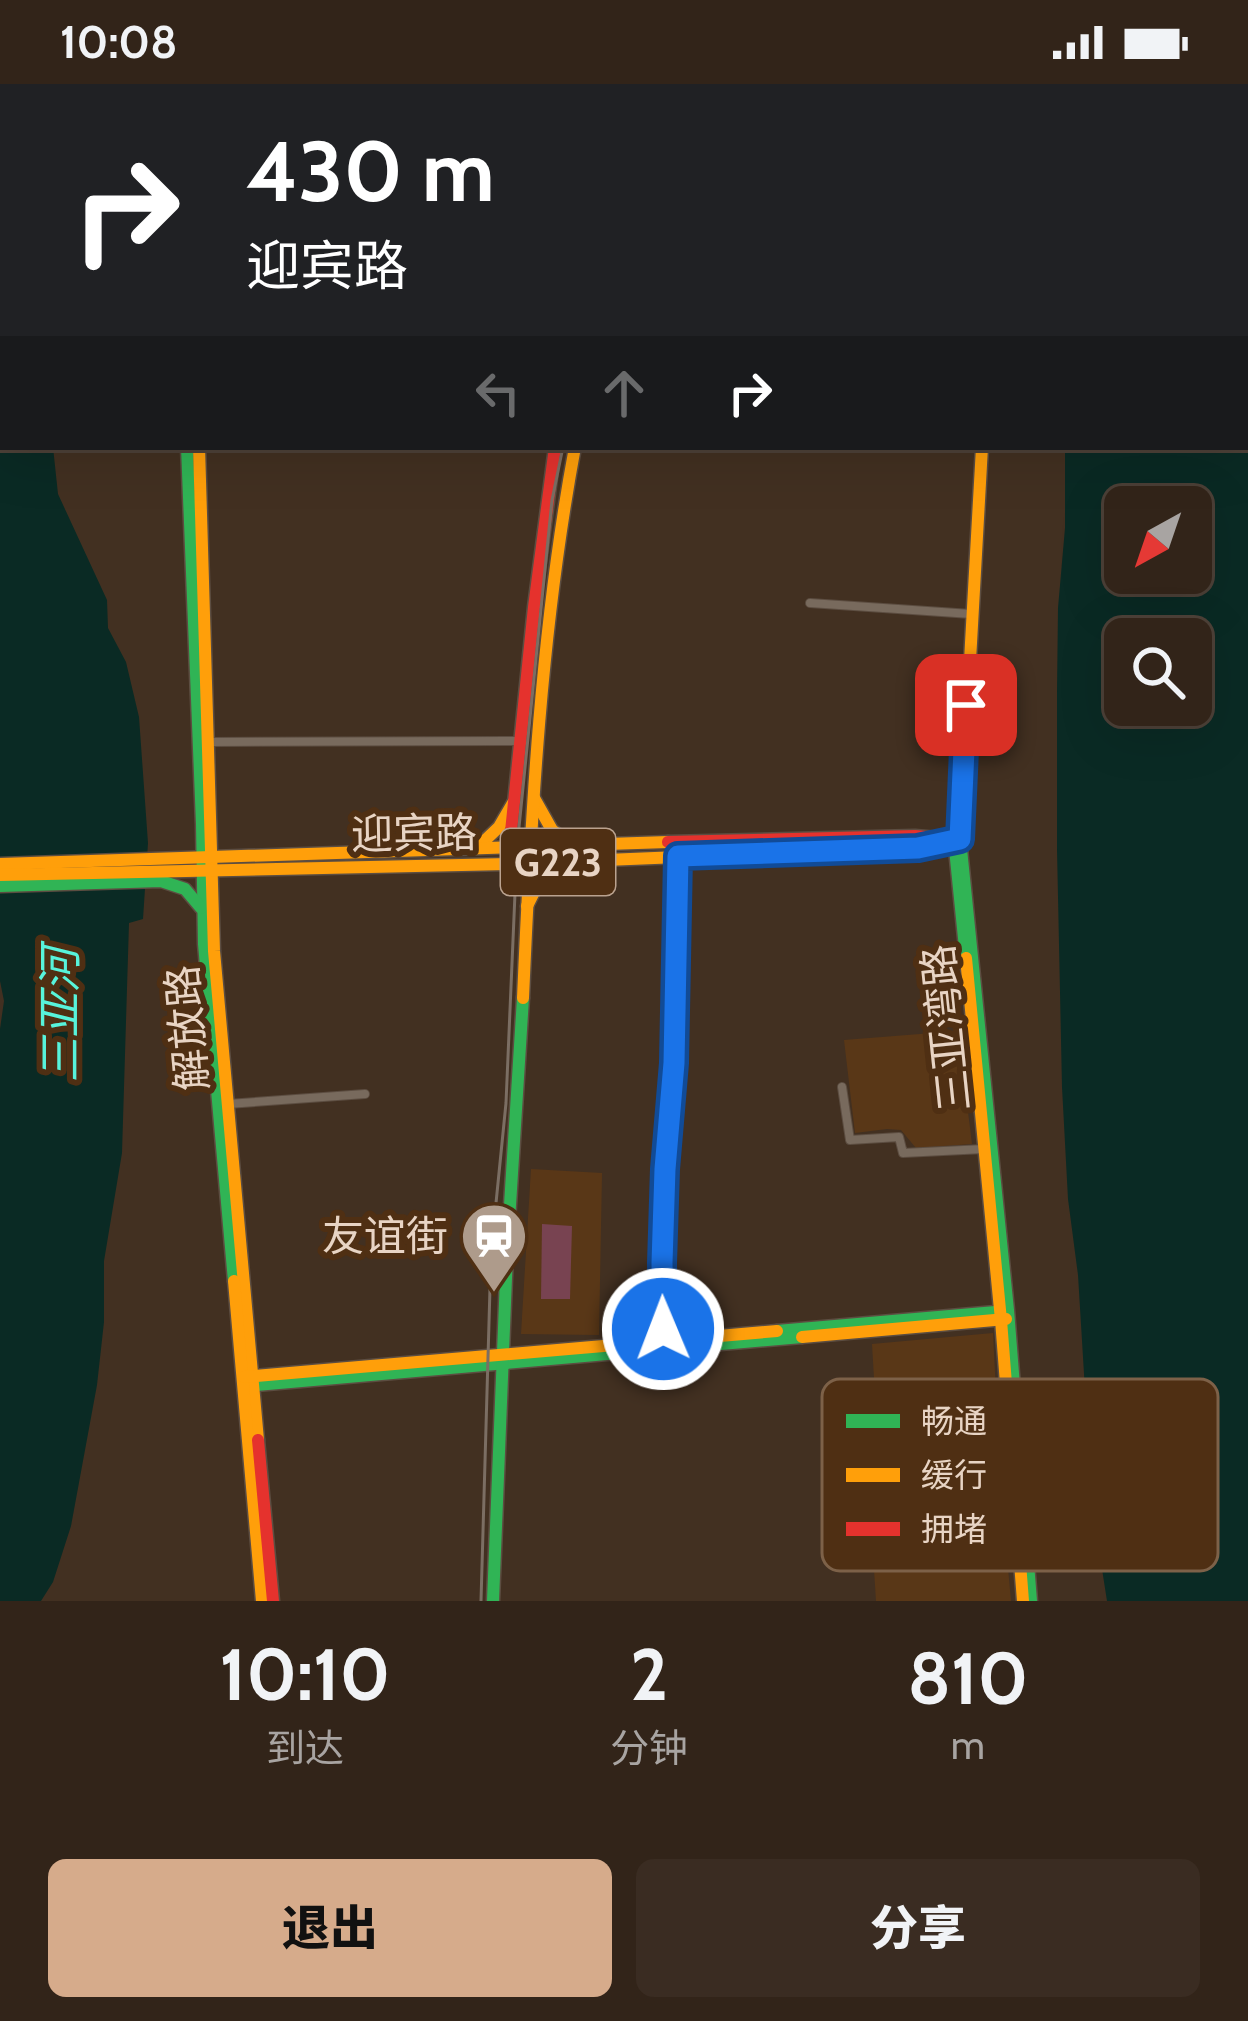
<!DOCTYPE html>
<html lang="zh">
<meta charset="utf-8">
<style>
:root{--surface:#322419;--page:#3a2c22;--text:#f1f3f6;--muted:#a8a4a2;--line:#4d4138;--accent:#d6ab8b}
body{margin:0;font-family:Cabin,"Noto Sans SC",sans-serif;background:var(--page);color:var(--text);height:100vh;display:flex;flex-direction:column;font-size:45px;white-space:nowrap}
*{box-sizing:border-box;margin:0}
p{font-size:39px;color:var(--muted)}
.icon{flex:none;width:66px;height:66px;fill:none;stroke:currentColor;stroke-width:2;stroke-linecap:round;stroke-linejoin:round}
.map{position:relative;height:1517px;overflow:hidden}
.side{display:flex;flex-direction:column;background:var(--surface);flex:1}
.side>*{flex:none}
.guide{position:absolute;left:0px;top:0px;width:1248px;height:366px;box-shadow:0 12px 48px #0002,0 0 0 3px var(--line);background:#202124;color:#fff;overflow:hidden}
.needle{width:78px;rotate:220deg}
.tools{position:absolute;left:1104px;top:402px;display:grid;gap:24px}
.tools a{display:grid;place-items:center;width:108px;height:108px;border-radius:18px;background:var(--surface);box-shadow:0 12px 48px #0002,0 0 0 3px var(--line);font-size:60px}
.pin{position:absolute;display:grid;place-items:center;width:102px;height:102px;color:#fff;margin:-51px;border-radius:24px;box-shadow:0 6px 18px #0006}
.me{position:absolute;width:132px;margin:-66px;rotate:359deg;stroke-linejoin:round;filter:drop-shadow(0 0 9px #0008)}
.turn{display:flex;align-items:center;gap:42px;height:252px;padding:0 48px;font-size:54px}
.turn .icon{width:156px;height:156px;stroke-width:2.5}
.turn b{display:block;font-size:84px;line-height:102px}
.lanes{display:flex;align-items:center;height:114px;padding:0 48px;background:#0003;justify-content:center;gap:60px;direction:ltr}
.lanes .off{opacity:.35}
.eta{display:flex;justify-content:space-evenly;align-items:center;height:204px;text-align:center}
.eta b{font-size:72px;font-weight:800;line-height:84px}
.primary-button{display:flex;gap:24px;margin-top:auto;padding:24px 48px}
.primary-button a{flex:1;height:138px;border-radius:18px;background:var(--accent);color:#111;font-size:48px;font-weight:800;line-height:138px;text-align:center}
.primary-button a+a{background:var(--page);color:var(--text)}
.status{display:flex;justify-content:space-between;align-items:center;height:84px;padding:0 60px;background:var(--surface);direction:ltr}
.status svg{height:33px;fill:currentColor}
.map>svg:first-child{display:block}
.built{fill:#593717}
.green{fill:#784351}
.water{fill:#0a2a24;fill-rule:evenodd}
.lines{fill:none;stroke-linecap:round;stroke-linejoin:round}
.street-casing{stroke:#5c4d41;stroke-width:10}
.fast-casing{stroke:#5c4d41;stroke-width:15}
.slow-casing{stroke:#5c4d41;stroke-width:15}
.jam-casing{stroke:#5c4d41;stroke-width:15}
.street{stroke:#786a5d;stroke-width:8}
.fast{stroke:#30b455;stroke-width:12}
.slow{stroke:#ff9f0a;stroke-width:12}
.jam{stroke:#e5322d;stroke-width:12}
.tram{stroke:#7b6e63;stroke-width:3}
.route-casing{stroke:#114b97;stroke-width:30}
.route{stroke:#1a73e8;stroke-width:21}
.labels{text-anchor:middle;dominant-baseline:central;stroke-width:12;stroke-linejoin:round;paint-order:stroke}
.shield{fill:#4f2f13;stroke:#baa28f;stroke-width:3}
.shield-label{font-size:39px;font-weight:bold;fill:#e8d4c4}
.street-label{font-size:42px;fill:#e8d4c4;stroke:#4f2f13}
.poi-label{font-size:42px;fill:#e8d4c4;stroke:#4f2f13;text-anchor:end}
.water-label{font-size:45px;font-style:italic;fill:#57f3db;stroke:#4f2f13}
.key{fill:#4f2f13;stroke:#7d6148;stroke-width:3}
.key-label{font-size:33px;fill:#e8d4c4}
</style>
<div class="status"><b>10:08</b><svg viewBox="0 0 49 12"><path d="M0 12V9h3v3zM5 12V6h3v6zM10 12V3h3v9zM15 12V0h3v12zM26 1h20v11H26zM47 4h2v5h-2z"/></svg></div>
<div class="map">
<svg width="1248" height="1517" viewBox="0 0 1248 1517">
<rect width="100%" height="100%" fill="#423021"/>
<g class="built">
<polygon points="958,947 972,1060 916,1064 901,1046 887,1045 855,1049 844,956"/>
<polygon points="531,1085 602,1089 599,1251 521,1250"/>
<polygon points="993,1249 1001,1407 1011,1517 876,1517 862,1296 874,1294 872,1260"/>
</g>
<polygon class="green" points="542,1140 572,1142 570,1215 541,1215"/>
<g class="water">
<path d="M1095,0H1248V1517H1107L1092,1421L1078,1191L1068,1115L1062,1003L1057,765V608L1058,524L1065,444V363H1245V3H1094ZM1125,423H1191V489H1125ZM1125,555H1191V621H1125Z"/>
<polygon points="0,219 3,227 3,363 53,363 58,410 107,516 108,544 126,578 139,633 148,759 143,835 129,839 122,1069 104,1177 104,1238 97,1301 71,1442 53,1498 41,1517 0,1517 0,945 4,917 0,897"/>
</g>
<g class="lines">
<g class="street-casing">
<g id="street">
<polyline points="83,0 94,3"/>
<polyline points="448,0 454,3"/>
<polyline points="702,0 709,3"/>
<polyline points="0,34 3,35"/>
<polyline points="0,67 3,68"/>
<polyline points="0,95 3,96"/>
<polyline points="0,125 3,125"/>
<polyline points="810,519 971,530"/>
<polyline points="209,658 518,657"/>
<polyline points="842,1003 850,1056 899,1053 903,1069 984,1065"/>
<polyline points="228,1020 365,1010"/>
</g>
</g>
<g class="fast-casing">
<g id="fast">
<polyline points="106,3 107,0"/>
<polyline points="308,3 309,0"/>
<polyline points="746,3 747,0"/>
<polyline points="187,363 202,740 204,860 234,1197"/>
<polyline points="0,802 161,797 185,805 201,824"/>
<polyline points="966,874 954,755 960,755 1008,1226 1031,1517"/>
<polyline points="777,1247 1007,1227"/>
<polyline points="244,1302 802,1253"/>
<polyline points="493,1517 507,1169 523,914"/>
</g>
</g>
<g class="slow-casing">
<g id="slow">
<polyline points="1010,0 1010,3"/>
<polyline points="727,3 728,0"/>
<polyline points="0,178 3,177"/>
<polyline points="199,363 214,867 258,1356"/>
<polyline points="534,714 552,746 571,760"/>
<polyline points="960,755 982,363"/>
<polyline points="477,764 499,743 513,719"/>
<polyline points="0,780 668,758"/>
<polyline points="0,791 508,780 728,771"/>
<polyline points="527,822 542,792 563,779"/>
<polyline points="966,874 1001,1236 1023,1517"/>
<path d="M523,914C531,730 541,544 575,363"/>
<polyline points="234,1197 262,1517"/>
<polyline points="802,1253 1006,1235"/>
<polyline points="663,1263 662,1158 676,932 678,772"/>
<polyline points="244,1293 777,1247"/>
</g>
</g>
<g class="jam-casing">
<g id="jam">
<polyline points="296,3 298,0"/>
<polyline points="668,758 915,752 938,754"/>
<polyline points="509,767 534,523 555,363"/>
<polyline points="728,771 918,764 954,755"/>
<polyline points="258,1356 273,1517"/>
</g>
</g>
<use href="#street" class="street"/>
<use href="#fast" class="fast"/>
<use href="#slow" class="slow"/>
<use href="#jam" class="jam"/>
<g class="tram">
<polyline points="732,3 734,0"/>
<polyline points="481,1517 491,1169 506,1019 517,763 552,416 563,363"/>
</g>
</g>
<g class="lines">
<g class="route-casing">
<polyline id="route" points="663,1245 662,1179 665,1085 674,979 678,772 918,764 960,755 966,621"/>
</g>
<use href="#route" class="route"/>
</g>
<defs>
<g id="station-pin" transform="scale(3.45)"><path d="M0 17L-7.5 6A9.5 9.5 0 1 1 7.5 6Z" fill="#ae9b8b" stroke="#4f2f13"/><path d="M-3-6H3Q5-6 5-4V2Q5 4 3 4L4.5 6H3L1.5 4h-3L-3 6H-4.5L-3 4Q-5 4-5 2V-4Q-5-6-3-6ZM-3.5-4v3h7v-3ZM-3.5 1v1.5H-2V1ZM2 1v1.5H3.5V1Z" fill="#fff"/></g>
</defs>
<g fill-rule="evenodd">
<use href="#station-pin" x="494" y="1152"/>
</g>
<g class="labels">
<rect class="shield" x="501" y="745" width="114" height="66" rx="9"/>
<g class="shield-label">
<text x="558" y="778">G223</text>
</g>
<g class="street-label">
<text transform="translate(414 749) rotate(-1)">迎宾路</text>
<text transform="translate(187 944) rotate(-95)">解放路</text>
<text transform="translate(946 944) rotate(-96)">三亚湾路</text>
</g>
<g class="poi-label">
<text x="448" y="1152">友谊街</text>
</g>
<g class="water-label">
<text transform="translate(60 931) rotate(-90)">三亚河</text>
</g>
</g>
<rect x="822" y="1295" width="396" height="192" rx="18" class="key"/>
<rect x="846" y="1330" width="54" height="14" fill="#30b455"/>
<rect x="846" y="1384" width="54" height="14" fill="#ff9f0a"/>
<rect x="846" y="1438" width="54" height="14" fill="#e5322d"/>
<g class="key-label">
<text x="921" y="1349">畅通</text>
<text x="921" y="1403">缓行</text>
<text x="921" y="1457">拥堵</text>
</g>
</svg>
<div class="tools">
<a><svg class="needle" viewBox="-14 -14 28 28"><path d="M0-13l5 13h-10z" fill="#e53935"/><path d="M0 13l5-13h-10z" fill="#a8a4a2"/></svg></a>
<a><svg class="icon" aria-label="search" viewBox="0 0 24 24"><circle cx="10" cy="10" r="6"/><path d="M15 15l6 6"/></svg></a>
</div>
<div class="pin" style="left:966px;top:621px;background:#d93025"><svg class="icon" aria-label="arrive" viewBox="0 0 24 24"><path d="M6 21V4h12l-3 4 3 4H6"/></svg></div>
<svg class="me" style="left:663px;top:1245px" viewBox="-20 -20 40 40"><circle r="17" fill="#1a73e8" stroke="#fff" stroke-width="3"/><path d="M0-11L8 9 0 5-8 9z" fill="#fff"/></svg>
<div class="guide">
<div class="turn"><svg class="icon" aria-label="right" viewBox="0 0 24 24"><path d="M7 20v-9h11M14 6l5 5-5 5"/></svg><div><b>430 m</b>迎宾路</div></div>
<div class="lanes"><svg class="icon off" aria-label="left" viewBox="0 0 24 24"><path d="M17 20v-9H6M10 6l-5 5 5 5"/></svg><svg class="icon off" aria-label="ahead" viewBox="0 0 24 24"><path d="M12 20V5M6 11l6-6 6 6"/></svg><svg class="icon" aria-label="right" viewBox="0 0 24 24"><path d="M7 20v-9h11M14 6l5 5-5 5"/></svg></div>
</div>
</div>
<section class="side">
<div class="eta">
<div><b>10:10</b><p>到达</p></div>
<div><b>2</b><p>分钟</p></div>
<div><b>810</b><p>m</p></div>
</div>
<div class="primary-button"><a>退出</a><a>分享</a></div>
</section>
